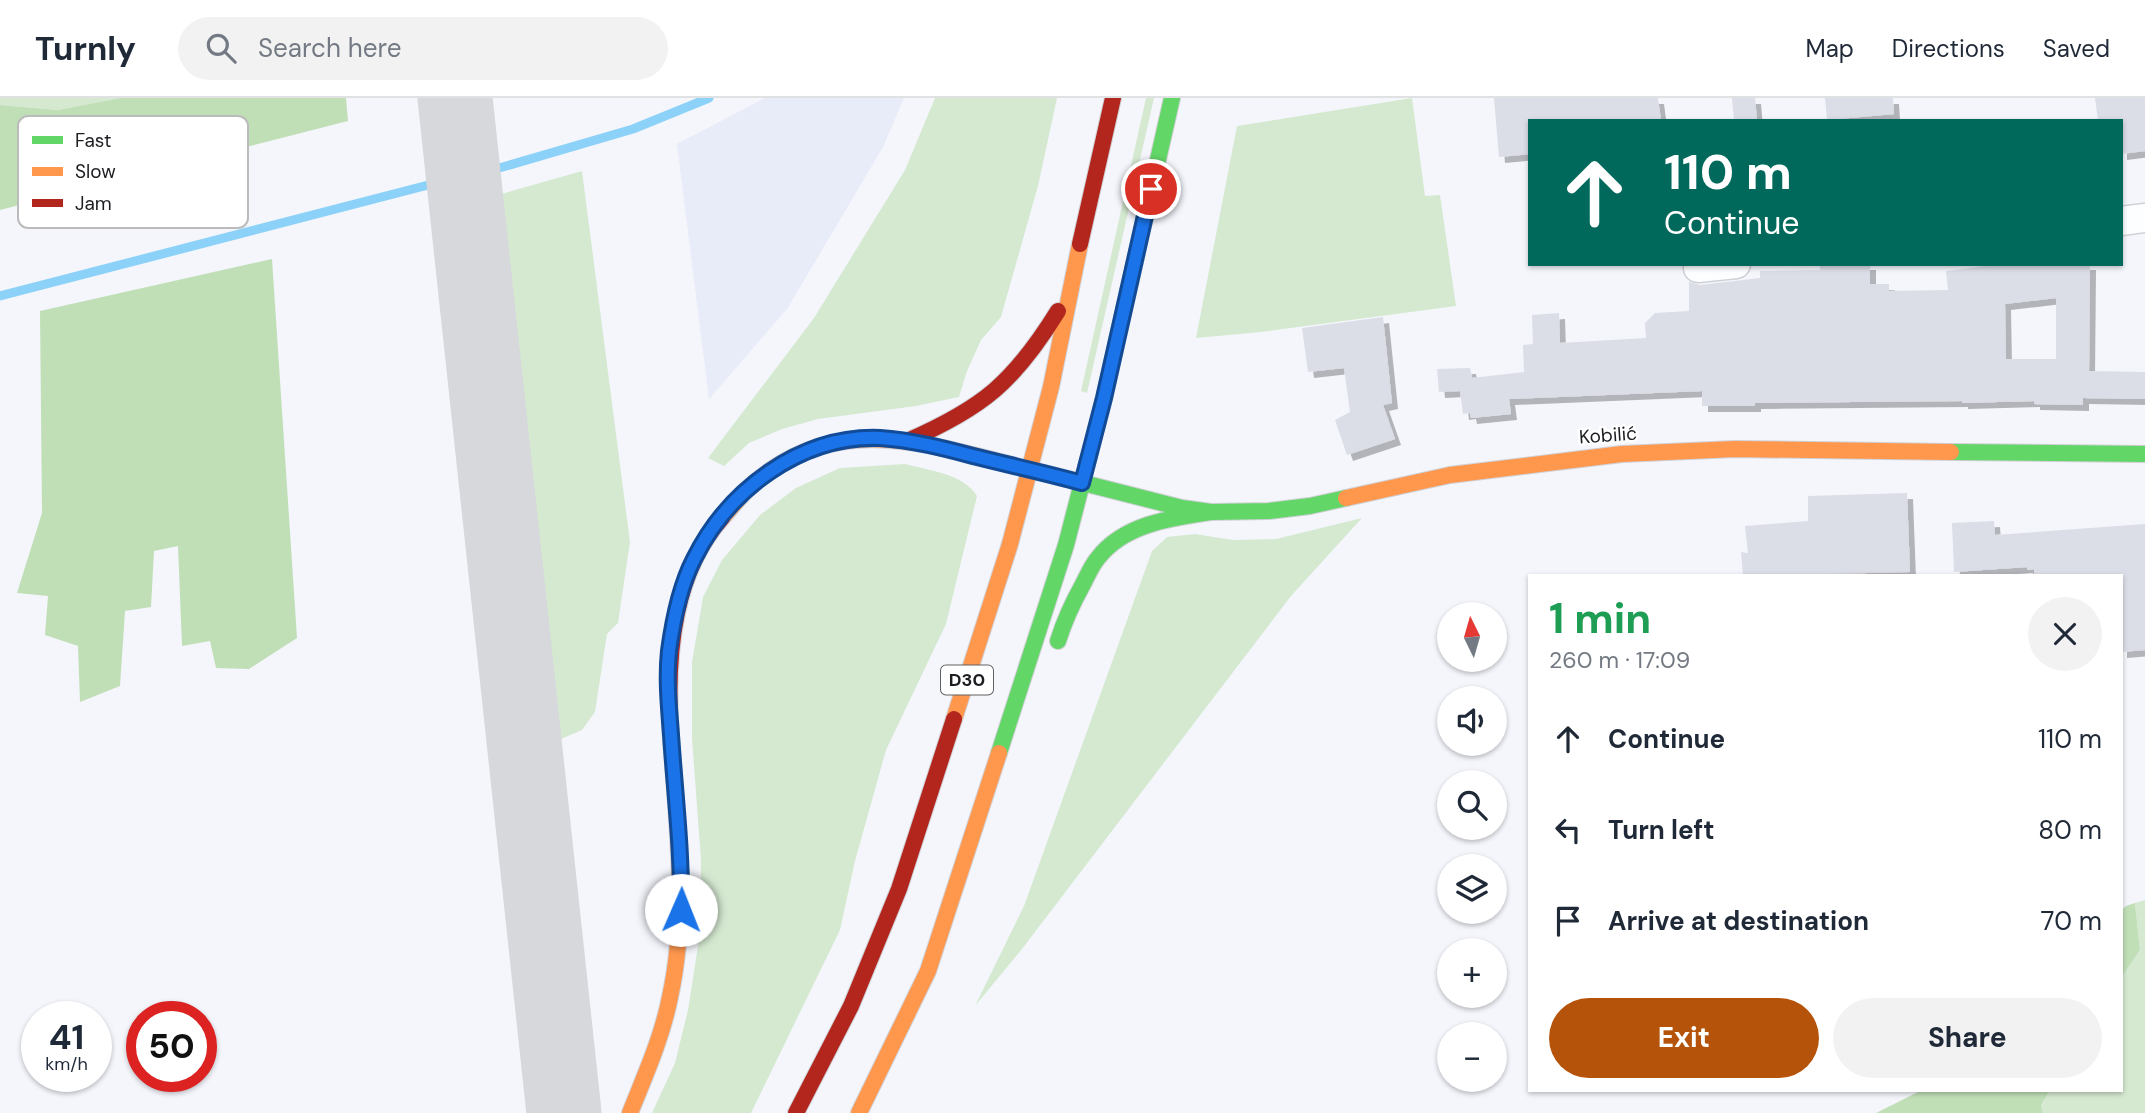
<!DOCTYPE html>
<meta charset="utf-8">
<style>
:root{--surface:#fff;--page:#f2f2f3;--text:#1f2937;--muted:#747a83;--line:#e0e1e3;--accent:#b45309}
body{margin:0;font-family:"DM Sans",sans-serif;background:var(--page);color:var(--text);height:100vh;display:flex;flex-direction:column;font-size:26px;white-space:nowrap}
*{box-sizing:border-box;margin:0}
p{font-size:23px;color:var(--muted)}
.icon{flex:none;width:38px;height:38px;fill:none;stroke:currentColor;stroke-width:2;stroke-linecap:round;stroke-linejoin:round}
.map{position:relative;flex:1;overflow:hidden}
.drawer{position:absolute;left:1528px;top:476px;width:595px;height:518px;display:flex;flex-direction:column;background:var(--surface);border-radius:0px;box-shadow:0 2px 5px #0004}
.drawer>*{flex:none}
.guide{position:absolute;left:1528px;top:21px;width:595px;height:147px;border-radius:0px;box-shadow:0 2px 5px #0004;background:#00695c;color:#fff;overflow:hidden}
.needle{width:46px;rotate:355deg}
.fabs{position:absolute;left:1437px;top:504px;display:grid;gap:14px}
.fabs a{display:grid;place-items:center;width:70px;height:70px;border-radius:50%;background:var(--surface);box-shadow:0 2px 5px #0004;font-size:35px}
.speed{position:absolute;left:21px;top:903px;display:flex;gap:14px;font-size:35px;font-weight:700;text-align:center}
.speed>*{display:grid;place-content:center;width:91px;height:91px;border-radius:50%;background:var(--surface);box-shadow:0 2px 5px #0004;line-height:1}
.speed small{font-size:18px;font-weight:400}
.speed .limit{border:10px solid #d22;background:#fff;color:#111}
.pin{position:absolute;display:grid;place-items:center;width:60px;height:60px;color:#fff;margin:-30px;border:4px solid #fff;border-radius:50%;box-shadow:0 2px 7px #0007}
.me{position:absolute;width:77px;margin:-38px;rotate:1deg;stroke-linejoin:round;filter:drop-shadow(0 0 5px #0008)}
.turn{display:flex;align-items:center;gap:24px;height:147px;padding:0 21px;font-size:32px}
.turn .icon{width:91px;height:91px;stroke-width:2.5}
.turn b{display:block;font-size:49px;line-height:60px}
.round{display:grid;place-items:center;flex:none;width:74px;height:74px;border-radius:37px;background:var(--page)}
.head{display:flex;align-items:center;justify-content:space-between;height:119px;padding:0 21px}
h1{font-size:42px;font-weight:700;line-height:52px;color:#1e9e55}
.button{display:flex;gap:14px;margin-top:auto;padding:14px 21px}
.button a{flex:1;height:80px;border-radius:42px;background:var(--accent);color:#fff;font-size:28px;font-weight:700;line-height:80px;text-align:center}
.button a+a{background:var(--page);color:var(--text)}
ul{padding:0;list-style:none}
li{display:flex;align-items:center;gap:21px;height:91px;padding:0 21px}
li div{flex:1}
li b{display:block;font-size:26px}
li em{font-style:normal}
header{display:flex;align-items:center;gap:42px;box-sizing:border-box;height:98px;padding:0 35px;background:var(--surface);border-bottom:2px solid var(--line)}
header strong{font-size:33px}
nav{display:flex;gap:38px;margin-inline-start:auto;font-size:24px}
.search{width:490px;height:63px;background:var(--page);display:flex;align-items:center;gap:18px;box-sizing:border-box;padding:0 24px;border-radius:38px;color:var(--muted);font-size:26px}
.map>svg:first-child{display:block}
.built{fill:#e8ebf8}
.green{fill:#d5e9d1}
.forest{fill:#c0dfb7}
.lines{fill:none;stroke-linecap:round;stroke-linejoin:round}
.stream{stroke:#8bd1f8;stroke-width:9}
.taxiway{stroke:#d6d8dc;stroke-width:75}
.building{fill:#dbdee7;fill-rule:evenodd;filter:url(#shadow)}
.street-casing{stroke:#d0d1d6;stroke-width:31}
.fast-casing{stroke:#d0d1d6;stroke-width:18}
.slow-casing{stroke:#d0d1d6;stroke-width:18}
.jam-casing{stroke:#d0d1d6;stroke-width:18}
.street{stroke:#fdfeff;stroke-width:28}
.fast{stroke:#63d668;stroke-width:16}
.slow{stroke:#ff974d;stroke-width:16}
.jam{stroke:#b3261e;stroke-width:16}
.route-casing{stroke:#114b97;stroke-width:18}
.route{stroke:#1a73e8;stroke-width:12}
.labels{text-anchor:middle;dominant-baseline:central;stroke-width:5;stroke-linejoin:round;paint-order:stroke}
.shield{fill:#fff;stroke:#606163;stroke-width:2}
.shield-label{font-size:18px;font-weight:bold;fill:#1c1d20}
.street-label{font-size:19px;fill:#1c1d20;stroke:#fff}
.key{fill:#fff;stroke:#bbbbbc;stroke-width:2}
.key-label{font-size:19px;fill:#1c1d20}
</style>
<header>
<strong>Turnly</strong>
<div class="search"><svg class="icon" aria-label="search" viewBox="0 0 24 24"><circle cx="10" cy="10" r="6"/><path d="M15 15l6 6"/></svg>Search here</div>
<nav><a>Map</a><a>Directions</a><a>Saved</a></nav>
</header>
<div class="map">
<svg width="2145" height="1015" viewBox="0 0 2145 1015">
<defs>
<filter id="shadow"><feDropShadow dx="6" dy="6" stdDeviation="0" flood-color="#0004"/></filter>
</defs>
<rect width="100%" height="100%" fill="#f4f6fc"/>
<polygon class="built" points="765,0 904,0 883,49 787,211 709,301 677,46"/>
<g class="green">
<polygon points="0,0 120,0 58,12 0,7"/>
<polygon points="935,0 1057,0 1038,88 1001,219 981,242 967,273 959,299 916,308 818,321 782,331 749,345 724,368 708,360 814,220 905,72"/>
<polygon points="1146,0 1154,0 1087,295 1081,293"/>
<polygon points="1412,0 1425,98 1440,97 1456,208 1261,234 1196,240 1237,28"/>
<polygon points="582,73 630,444 618,525 607,536 595,614 582,632 549,646 487,100"/>
<path d="M905,366C928,372 964,376 977,398L946,526L886,652L855,763L840,832L751,1015H652L675,965L688,912L700,835L701,762L692,641V564L703,499L722,462L760,417L796,390L840,370Z"/>
<polygon points="1362,420 1291,498 1022,851 975,908 1024,808 1152,453 1167,439 1195,436 1233,442 1276,441"/>
<polygon points="2145,802 2145,1015 2043,1015 2041,1009 2050,992 2121,992 2121,880 2140,852 2135,805"/>
</g>
<g class="forest">
<polygon points="120,0 346,0 348,23 0,112 0,7 58,12"/>
<polygon points="272,161 297,540 249,571 216,570 210,543 182,548 178,448 154,453 151,509 125,513 120,588 80,604 78,548 45,537 48,498 17,495 42,415 40,213"/>
<polygon points="2135,805 2140,852 2121,880 2121,813 2126,808"/>
<polygon points="1922,992 2050,992 2041,1008 2043,1015 1876,1015"/>
</g>
<g class="lines">
<g class="stream">
<polyline points="489,73 633,31 709,0"/>
<polyline points="0,198 436,85"/>
</g>
<polyline class="taxiway" points="455,0 564,1015"/>
</g>
<g class="building">
<polygon points="1494,0 1658,0 1661,23 1530,23 1530,56 1499,59"/>
<polygon points="1732,0 1755,0 1757,23 1734,23"/>
<polygon points="1825,0 1893,0 1894,16 1827,22"/>
<polygon points="2095,0 2145,0 2145,53 2121,56 2121,23 2098,23"/>
<path d="M1820,166H1870V186H1889V193L1948,192L1946,173L2002,166H2090L2089,273L2145,274V301L2083,300V307L2034,306V303L1962,305V303L1755,305V308H1702V293L1509,301L1511,316L1471,320L1470,315L1463,316L1460,293L1439,294L1437,271L1470,270L1472,280L1524,274L1523,247L1533,246L1532,217L1559,215L1560,245L1646,240L1645,225L1655,215L1689,213V184L1700,187L1760,180V173L1820,172ZM2056,200V261H2006L2005,206Z"/>
<polygon points="1383,219 1392,305 1383,307 1395,341 1347,357 1335,322 1350,314 1344,270 1308,274 1302,230"/>
<polygon points="1907,395 1910,474 1743,478 1741,454 1748,455 1745,428 1808,423 1808,398"/>
<polygon points="1994,423 1995,437 2145,426 2145,552 2121,554 2121,478 2034,478 2034,471 2027,472 2027,469 1954,474 1952,425"/>
</g>
<g class="lines">
<g class="street-casing">
<g id="street">
<polyline points="2121,123 2145,120"/>
<polyline points="1698,170 1736,166"/>
</g>
</g>
<g class="fast-casing">
<g id="fast">
<polyline points="1951,354 2145,356"/>
<polyline points="1024,370 1182,410 1211,414 1269,413 1310,408 1346,400"/>
<path d="M1058,543C1064,524 1072,506 1082,488C1087,479 1091,468 1098,460C1124,426 1171,420 1211,414"/>
<polyline points="999,655 1066,447 1104,300 1172,0"/>
</g>
</g>
<g class="slow-casing">
<g id="slow">
<polyline points="1346,400 1450,377 1622,356 1735,351 1951,354"/>
<path d="M722,420C731,410 740,398 751,388C834,312 928,346 1024,370"/>
<polyline points="954,621 1010,446 1051,289 1080,146"/>
<path d="M630,1015C645,977 662,940 670,899C690,807 675,715 670,622"/>
<polyline points="859,1015 928,873 999,655"/>
</g>
</g>
<g class="jam-casing">
<g id="jam">
<polyline points="1080,146 1113,0"/>
<path d="M907,343C983,310 1014,284 1058,213"/>
<path d="M670,622C667,553 674,474 722,420"/>
<polyline points="796,1015 851,908 899,791 954,621"/>
</g>
</g>
<use href="#street" class="street"/>
<use href="#fast" class="fast"/>
<use href="#slow" class="slow"/>
<use href="#jam" class="jam"/>
</g>
<g class="lines">
<g class="route-casing">
<path id="route" d="M681,812C682,753 675,696 671,637C669,609 666,581 669,553C673,523 680,488 694,461C728,392 801,337 880,340C912,342 943,350 973,358C1009,367 1046,375 1082,385L1104,300L1151,91"/>
</g>
<use href="#route" class="route"/>
</g>
<g class="labels">
<rect class="shield" x="941" y="567.5" width="52" height="29" rx="5"/>
<g class="shield-label">
<text x="967" y="582">D30</text>
</g>
<g class="street-label">
<text transform="translate(1608 337) rotate(-4)">Kobilić</text>
</g>
</g>
<rect x="18" y="18" width="230" height="112" rx="10" class="key"/>
<rect x="32" y="38" width="31" height="8" fill="#63d668"/>
<rect x="32" y="69" width="31" height="9" fill="#ff974d"/>
<rect x="32" y="101" width="31" height="8" fill="#b3261e"/>
<g class="key-label">
<text x="75" y="49">Fast</text>
<text x="75" y="80">Slow</text>
<text x="75" y="112">Jam</text>
</g>
</svg>
<div class="fabs">
<a><svg class="needle" viewBox="-14 -14 28 28"><path d="M0-13l5 13h-10z" fill="#e53935"/><path d="M0 13l5-13h-10z" fill="#747a83"/></svg></a>
<a><svg class="icon" aria-label="sound" viewBox="0 0 24 24"><path d="M4 9h4l5-4v14l-5-4H4zM17 9q2 3 0 6"/></svg></a>
<a><svg class="icon" aria-label="search" viewBox="0 0 24 24"><circle cx="10" cy="10" r="6"/><path d="M15 15l6 6"/></svg></a>
<a><svg class="icon" aria-label="layers" viewBox="0 0 24 24"><path d="M12 4l9 5-9 5-9-5zM3 14l9 5 9-5"/></svg></a>
<a>+</a>
<a>−</a>
</div>
<div class="speed"><div>41<small>km/h</small></div><div class="limit">50</div></div>
<div class="pin" style="left:1151px;top:91px;background:#d93025"><svg class="icon" aria-label="arrive" viewBox="0 0 24 24"><path d="M6 21V4h12l-3 4 3 4H6"/></svg></div>
<svg class="me" style="left:681px;top:812px" viewBox="-20 -20 40 40"><circle r="19" fill="#fff"/><path d="M0-13L10 11 0 6-10 11z" fill="#1a73e8"/></svg>
<div class="guide">
<div class="turn"><svg class="icon" aria-label="ahead" viewBox="0 0 24 24"><path d="M12 20V5M6 11l6-6 6 6"/></svg><div><b>110 m</b>Continue</div></div>
</div>
<section class="drawer">
<div class="head"><div><h1>1 min</h1><p>260 m · 17:09</p></div><a class="round"><svg class="icon" aria-label="close" viewBox="0 0 24 24"><path d="M6 6l12 12M18 6L6 18"/></svg></a></div>
<ul>
<li><svg class="icon" aria-label="ahead" viewBox="0 0 24 24"><path d="M12 20V5M6 11l6-6 6 6"/></svg><div><b>Continue</b></div><em>110 m</em></li>
<li><svg class="icon" aria-label="left" viewBox="0 0 24 24"><path d="M17 20v-9H6M10 6l-5 5 5 5"/></svg><div><b>Turn left</b></div><em>80 m</em></li>
<li><svg class="icon" aria-label="arrive" viewBox="0 0 24 24"><path d="M6 21V4h12l-3 4 3 4H6"/></svg><div><b>Arrive at destination</b></div><em>70 m</em></li>
</ul>
<div class="button"><a>Exit</a><a>Share</a></div>
</section>
</div>
